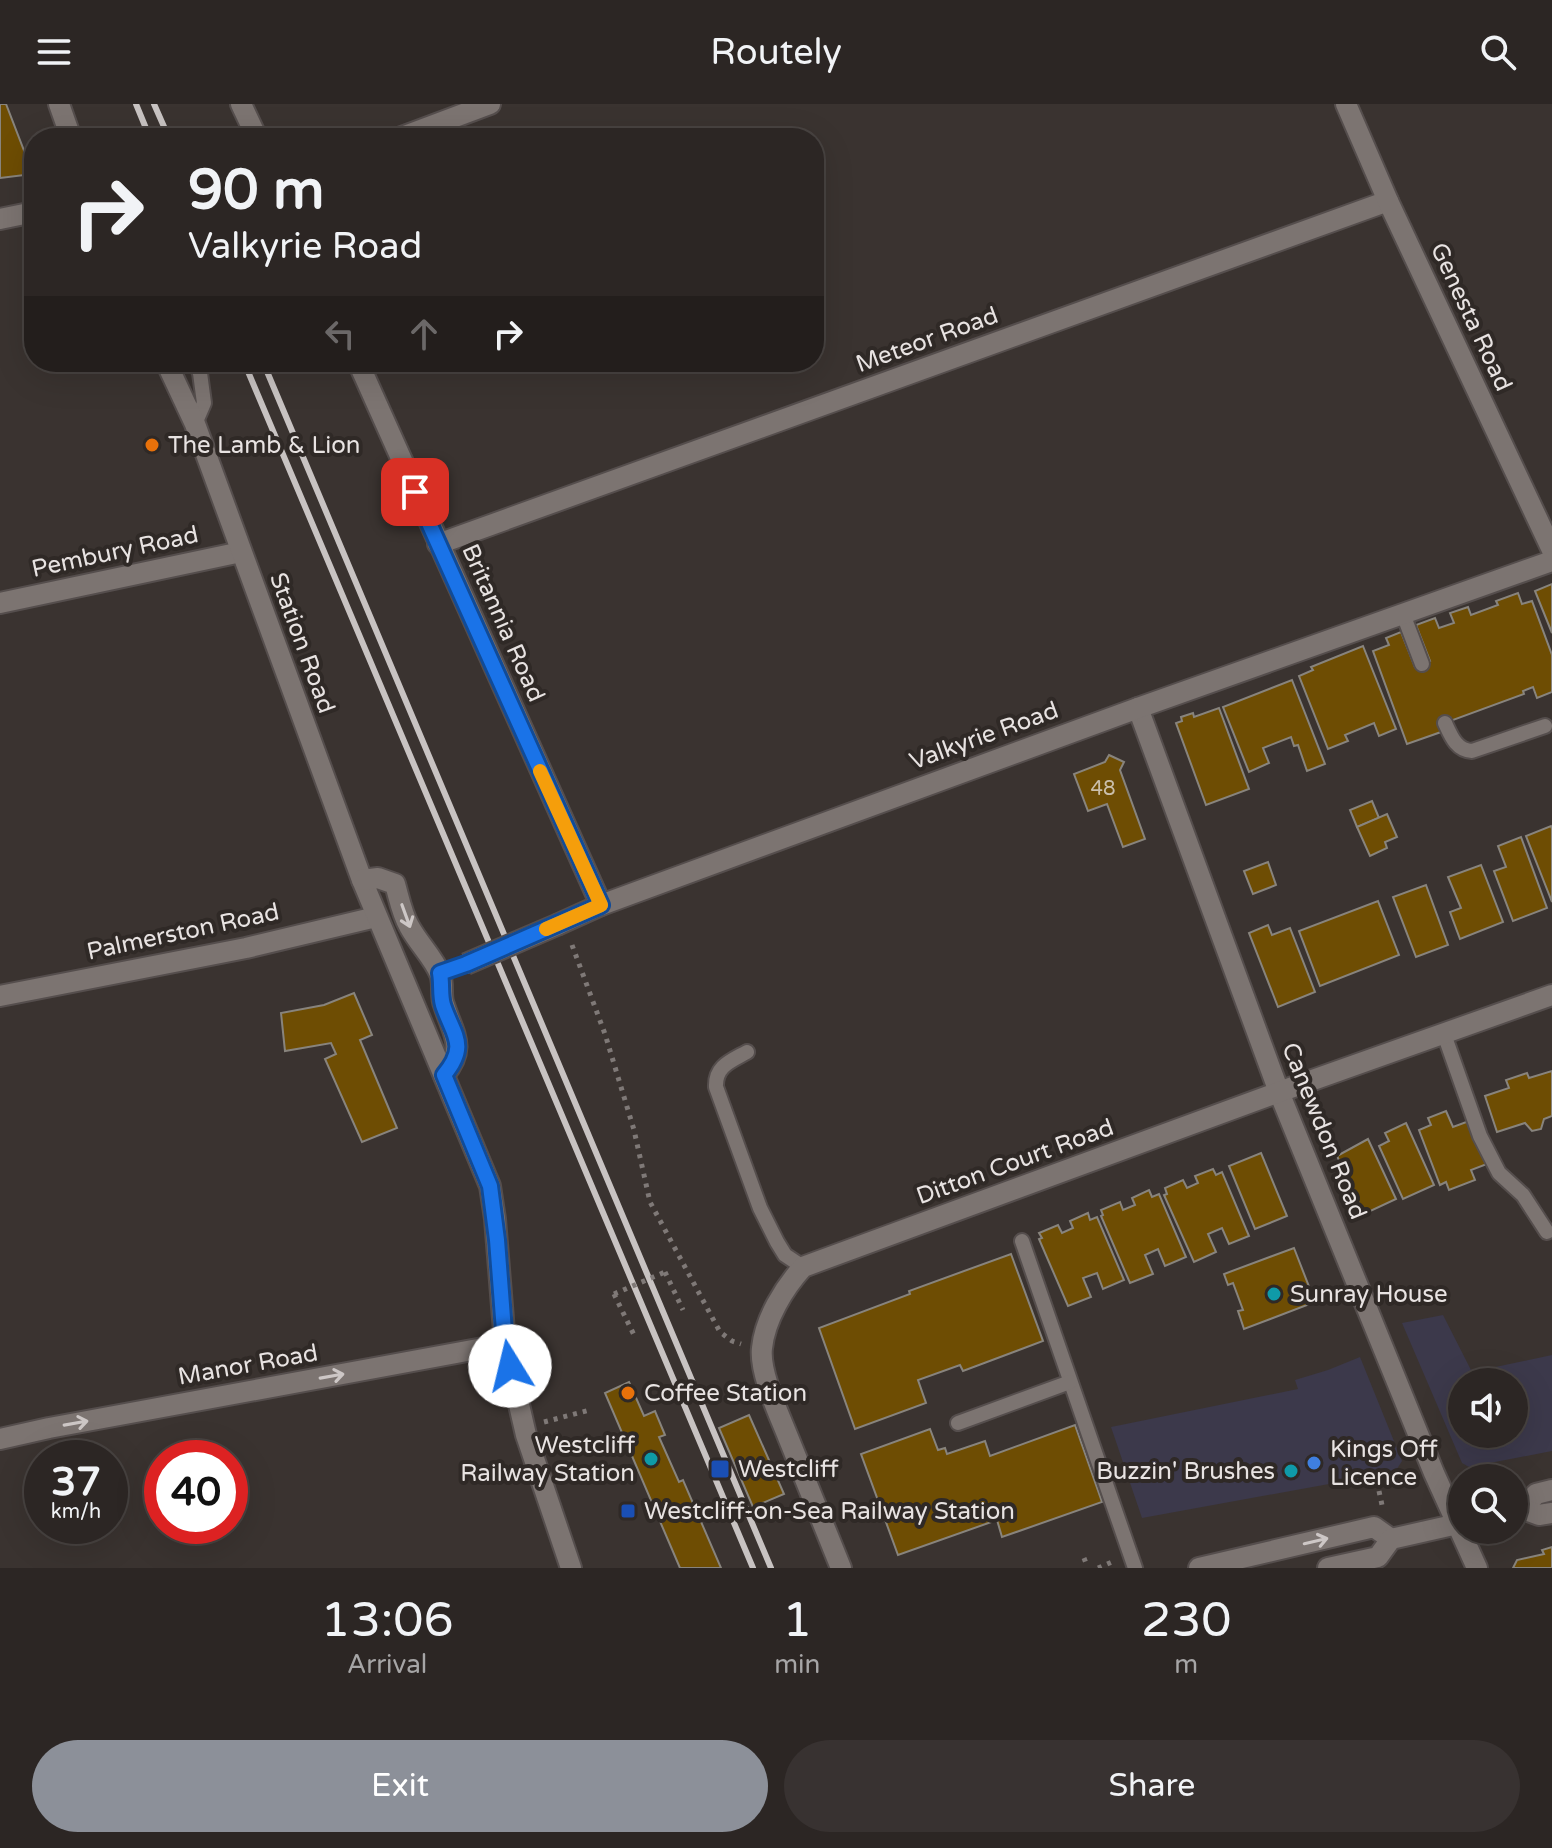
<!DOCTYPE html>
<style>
:root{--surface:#2c2624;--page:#383231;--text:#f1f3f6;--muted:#a6a5a6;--line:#484341;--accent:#8c9099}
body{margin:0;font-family:"Varela Round",sans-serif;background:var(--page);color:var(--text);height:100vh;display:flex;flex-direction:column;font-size:30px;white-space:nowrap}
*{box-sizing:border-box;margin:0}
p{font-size:26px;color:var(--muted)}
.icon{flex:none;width:44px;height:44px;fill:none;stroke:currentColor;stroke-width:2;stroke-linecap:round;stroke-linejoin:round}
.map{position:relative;height:1464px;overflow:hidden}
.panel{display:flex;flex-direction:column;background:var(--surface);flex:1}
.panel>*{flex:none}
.banner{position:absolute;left:24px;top:24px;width:800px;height:244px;border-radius:32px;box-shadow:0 8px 32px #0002,0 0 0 2px var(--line);background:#2c2624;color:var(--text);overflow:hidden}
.buttons{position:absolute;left:1448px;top:1264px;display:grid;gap:16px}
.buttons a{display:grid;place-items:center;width:80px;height:80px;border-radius:50%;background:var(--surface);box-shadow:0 8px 32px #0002,0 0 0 2px var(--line);font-size:40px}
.speed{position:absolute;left:24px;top:1336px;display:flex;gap:16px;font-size:40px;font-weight:700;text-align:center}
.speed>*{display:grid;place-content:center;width:104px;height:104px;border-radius:50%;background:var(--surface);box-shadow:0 8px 32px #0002,0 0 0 2px var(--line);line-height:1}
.speed small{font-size:20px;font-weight:400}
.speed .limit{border:12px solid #d22;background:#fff;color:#111}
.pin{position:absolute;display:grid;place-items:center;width:68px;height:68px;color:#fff;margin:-34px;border-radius:16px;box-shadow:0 4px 12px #0006}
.me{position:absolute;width:88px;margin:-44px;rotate:351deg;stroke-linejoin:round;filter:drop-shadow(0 0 6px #0008)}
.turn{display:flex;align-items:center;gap:28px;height:168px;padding:0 32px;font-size:36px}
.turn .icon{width:104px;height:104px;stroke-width:2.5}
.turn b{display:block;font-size:56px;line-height:68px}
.lanes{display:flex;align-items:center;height:76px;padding:0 32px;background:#0003;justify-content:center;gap:40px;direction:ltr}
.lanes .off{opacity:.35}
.eta{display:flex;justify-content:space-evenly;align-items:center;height:136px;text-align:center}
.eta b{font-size:48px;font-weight:600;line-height:56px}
.action{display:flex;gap:16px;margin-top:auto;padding:16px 32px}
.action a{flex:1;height:92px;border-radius:48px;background:var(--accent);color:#fff;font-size:32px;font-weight:600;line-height:92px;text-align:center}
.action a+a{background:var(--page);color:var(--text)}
header{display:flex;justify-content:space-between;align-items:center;height:104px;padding:0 32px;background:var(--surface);font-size:36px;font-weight:600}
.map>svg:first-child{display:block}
.commercial{fill:#3c394b;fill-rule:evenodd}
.building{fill:#6e4d03;stroke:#88847d;stroke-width:2}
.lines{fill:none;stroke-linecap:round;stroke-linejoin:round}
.service-casing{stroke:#554e4d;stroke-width:18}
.minor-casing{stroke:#554e4d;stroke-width:24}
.tertiary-casing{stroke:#554e4d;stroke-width:24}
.path{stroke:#7f7977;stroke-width:5;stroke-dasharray:4 6;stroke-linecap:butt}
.service{stroke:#7c7471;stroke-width:14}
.minor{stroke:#7c7471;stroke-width:20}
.tertiary{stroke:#7c7471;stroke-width:20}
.rail{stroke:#c8c3c2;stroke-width:6}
.tertiary-bridge-casing{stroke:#554e4d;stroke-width:24;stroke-linecap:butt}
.path-bridge{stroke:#7f7977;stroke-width:5;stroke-dasharray:4 6;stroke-linecap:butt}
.tertiary-bridge{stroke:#7c7471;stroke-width:20}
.oneway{stroke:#cdc7c6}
.route-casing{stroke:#114b97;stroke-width:20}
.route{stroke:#1a73e8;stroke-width:14}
.slow{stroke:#f59e0b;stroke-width:14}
.food-dot{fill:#e8710a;stroke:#2f2926;stroke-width:3}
.culture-dot{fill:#0f9aa8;stroke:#2f2926;stroke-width:3}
.shop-dot{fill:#3f7fe0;stroke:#2f2926;stroke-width:3}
.transit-dot{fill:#1a4fb4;stroke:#2f2926;stroke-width:3}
.labels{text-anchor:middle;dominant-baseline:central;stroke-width:8;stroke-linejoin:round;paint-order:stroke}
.number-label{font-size:20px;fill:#cabeaa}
.street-label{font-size:24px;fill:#e8e3e2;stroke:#2f2926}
.poi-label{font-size:24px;fill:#e8e3e2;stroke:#2f2926;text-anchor:start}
</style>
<header><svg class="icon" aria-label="menu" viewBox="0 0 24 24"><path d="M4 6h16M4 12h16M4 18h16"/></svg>Routely<svg class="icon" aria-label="search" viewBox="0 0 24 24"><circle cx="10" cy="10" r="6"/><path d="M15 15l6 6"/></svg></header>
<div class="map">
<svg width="1552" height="1464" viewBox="0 0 1552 1464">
<rect width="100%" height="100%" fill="#3a3330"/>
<g class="commercial">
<path d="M1443,1211L1472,1268L1552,1251V1347L1469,1363L1462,1359L1402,1219ZM1462,1278H1514V1330H1462Z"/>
<polygon points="1360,1253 1402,1357 1395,1368 1142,1414 1111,1323 1298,1285 1295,1276 1328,1266"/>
</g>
<g class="building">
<polygon points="0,0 6,0 33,70 0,74"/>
<polygon points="1552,480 1552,529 1535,487"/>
<polygon points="1518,489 1522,500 1532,497 1552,551 1552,588 1537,594 1533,583 1523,587 1524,590 1439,621 1441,628 1407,640 1373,547 1389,541 1386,534 1401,528 1415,563 1430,557 1416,521 1435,514 1439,524 1454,519 1450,509 1468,503 1471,511 1498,501 1496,497"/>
<polygon points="1363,542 1396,625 1379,632 1374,619 1345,631 1348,637 1328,645 1299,572 1313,566 1311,563"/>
<polygon points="1292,576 1325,660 1307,667 1298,641 1294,642 1291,633 1263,644 1269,659 1249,668 1223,603"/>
<polygon points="1219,604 1249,685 1206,701 1176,619 1182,617 1181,613 1193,609 1194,613"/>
<polygon points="1109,651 1124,658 1120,666 1145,735 1123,743 1107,700 1088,707 1074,670 1105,658"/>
<polygon points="1372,697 1379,714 1357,723 1350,706"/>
<polygon points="1387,710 1397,733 1385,738 1387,744 1370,752 1357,723"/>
<polygon points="1551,722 1552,725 1552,798 1526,732"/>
<polygon points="1521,733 1547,804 1513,817 1494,767 1506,763 1498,742"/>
<polygon points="1268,758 1276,781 1253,790 1244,767"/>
<polygon points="1481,761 1503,818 1460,835 1450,808 1461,804 1448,773"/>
<polygon points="1426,781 1448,841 1416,853 1393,793"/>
<polygon points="1378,797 1399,851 1320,882 1299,827"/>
<polygon points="1268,821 1272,831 1290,824 1315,888 1278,903 1249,829"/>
<polygon points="354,889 372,931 360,936 397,1024 362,1038 325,955 336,950 331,939 285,947 281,909 324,901"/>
<polygon points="1552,967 1552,1012 1544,1015 1541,1025 1532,1027 1525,1019 1497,1028 1485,992 1509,984 1506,976 1527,969 1529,974"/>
<polygon points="1446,1007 1453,1023 1469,1017 1487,1060 1471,1066 1475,1076 1449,1086 1446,1078 1440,1081 1419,1026 1431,1021 1428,1014"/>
<polygon points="1406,1019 1434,1081 1403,1095 1379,1042 1389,1037 1385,1029"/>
<polygon points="1368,1035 1396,1095 1364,1110 1337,1052"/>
<polygon points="1261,1049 1287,1112 1255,1125 1229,1062"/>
<polygon points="1213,1065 1216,1071 1222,1068 1249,1132 1229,1140 1222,1124 1208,1130 1216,1148 1194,1158 1164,1091 1167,1090 1165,1084 1183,1076 1187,1084 1198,1079 1195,1072"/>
<polygon points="1149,1086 1152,1093 1159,1090 1186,1153 1165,1162 1158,1145 1145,1151 1153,1170 1130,1179 1101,1112 1103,1111 1101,1106 1120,1098 1123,1106 1135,1101 1132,1094"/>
<polygon points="1088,1109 1090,1116 1097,1113 1124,1176 1103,1185 1097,1169 1083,1174 1091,1193 1068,1202 1039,1135 1042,1134 1039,1129 1058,1121 1062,1129 1073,1124 1070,1117"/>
<polygon points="1294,1144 1315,1198 1244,1225 1238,1207 1243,1206 1233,1179 1228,1181 1224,1170"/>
<polygon points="1011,1150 1043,1237 963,1267 960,1261 918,1276 926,1299 855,1325 819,1224 910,1190 909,1187"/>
<polygon points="629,1278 644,1312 655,1307 665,1331 659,1333 679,1378 683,1376 721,1464 680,1464 605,1289"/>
<polygon points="749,1311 784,1390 753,1403 719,1324"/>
<polygon points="1075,1321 1102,1398 1002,1433 997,1416 898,1451 861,1350 930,1325 938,1346 945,1344 947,1350 985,1337 990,1352"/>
<polygon points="1552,1443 1552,1464 1513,1464 1517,1456 1544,1450 1542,1446"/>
</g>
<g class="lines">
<g class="service-casing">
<g id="service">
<polyline points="195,320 204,299 200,269 195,258"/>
<polyline points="1403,510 1422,560"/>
<path d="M1445,619C1451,632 1456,646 1472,647L1545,622"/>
<polyline points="1444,930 1480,1032 1499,1069 1523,1091 1547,1128"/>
<path d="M747,948C731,957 715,962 716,983L760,1104L777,1138L785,1151L803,1163"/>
<polyline points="1022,1137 1135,1464"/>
<polyline points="958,1319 1070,1278"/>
</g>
</g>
<g class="minor-casing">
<g id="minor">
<polyline points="241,0 257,34"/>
<polyline points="399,34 490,0"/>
<polyline points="0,115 34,108"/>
<polyline points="358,258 601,801"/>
<polyline points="438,440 1388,97"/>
<polyline points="0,499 241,448"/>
<polyline points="1138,604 1279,988 1434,1369 1477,1464"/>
<polyline points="0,892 246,844 376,813"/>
<polyline points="0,1335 49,1324 505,1240"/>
<path d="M841,1464C823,1420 805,1376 788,1333C779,1310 759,1268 762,1244C765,1215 784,1184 803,1163L1279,988L1552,891"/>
</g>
</g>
<g class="tertiary-casing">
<g id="tertiary">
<polyline points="59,0 71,34"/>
<polyline points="1346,0 1388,97 1552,446"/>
<polyline points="166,258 195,320 362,776 490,1082 495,1115 505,1240 526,1331 571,1464"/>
<path d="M362,776L378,774L395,780C399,794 402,810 409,822C418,839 433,853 440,870C444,880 440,892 444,901C453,930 467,943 444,971"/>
<polyline points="559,820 601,801 1138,604 1552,457"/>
<polyline points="1523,1405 1536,1390 1552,1386"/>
<polyline points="1514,1407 1523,1405 1539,1411 1552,1409"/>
<polyline points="1199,1464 1374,1423 1391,1435"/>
<polyline points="1328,1464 1378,1453 1391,1435 1462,1419"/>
</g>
</g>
<g class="path">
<polyline points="572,841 605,930 634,1026 650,1098 720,1228 732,1237 741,1240"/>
<polyline points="665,1168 683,1206"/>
<polyline points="614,1190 634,1231"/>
<polyline points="544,1318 590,1306"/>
<polyline points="1379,1387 1382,1401"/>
<polyline points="1084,1454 1087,1462"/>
<polyline points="1098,1464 1112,1458"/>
</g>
<use href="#service" class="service"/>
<use href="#minor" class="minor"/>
<use href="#tertiary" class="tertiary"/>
<g class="rail">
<polyline points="136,0 150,34"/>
<polyline points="154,0 169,34"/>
<polyline points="244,258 753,1464"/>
<polyline points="263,258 771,1464"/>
</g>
<g class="tertiary-bridge-casing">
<polyline id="tertiary-bridge" points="466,860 559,820"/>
</g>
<polyline class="path-bridge" points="614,1190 665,1168"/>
<use href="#tertiary-bridge" class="tertiary-bridge"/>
</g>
<defs><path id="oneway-shaft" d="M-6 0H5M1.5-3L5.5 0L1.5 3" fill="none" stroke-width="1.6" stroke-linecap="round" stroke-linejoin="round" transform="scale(2)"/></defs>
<g class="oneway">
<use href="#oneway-shaft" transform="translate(406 812) rotate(70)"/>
<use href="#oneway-shaft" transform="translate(332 1272) rotate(-10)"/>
<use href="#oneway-shaft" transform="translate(76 1319) rotate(-10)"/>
<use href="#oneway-shaft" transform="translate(1316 1437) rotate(-13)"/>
</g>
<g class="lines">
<g class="route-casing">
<path id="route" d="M415,388L601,801L466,860L440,869C442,880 440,891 443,901C453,931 469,941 444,971L490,1082L497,1136L505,1240L510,1262"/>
</g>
<use href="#route" class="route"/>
<polyline class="slow" points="540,667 601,801 546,825"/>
</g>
<g class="food-dot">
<circle cx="152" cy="341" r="8"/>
<circle cx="628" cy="1289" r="8"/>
</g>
<g class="culture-dot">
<circle cx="1274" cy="1190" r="8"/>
<circle cx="651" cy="1355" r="8"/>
<circle cx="1291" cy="1367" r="8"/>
</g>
<circle class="shop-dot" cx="1314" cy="1359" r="8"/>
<g class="transit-dot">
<rect x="710" y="1355" width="20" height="20" rx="4"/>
<rect x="620" y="1399" width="16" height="16" rx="4"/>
</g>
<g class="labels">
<g class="number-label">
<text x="1103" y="685">48</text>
</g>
<g class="street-label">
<text transform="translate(1471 213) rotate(65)">Genesta Road</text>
<text transform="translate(927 236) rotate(-20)">Meteor Road</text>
<text transform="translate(115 448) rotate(-12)">Pembury Road</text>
<text transform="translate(503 519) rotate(66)">Britannia Road</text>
<text transform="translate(302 539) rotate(70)">Station Road</text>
<text transform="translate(984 632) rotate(-20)">Valkyrie Road</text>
<text transform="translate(183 828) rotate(-12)">Palmerston Road</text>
<text transform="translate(1324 1027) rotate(68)">Canewdon Road</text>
<text transform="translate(1015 1058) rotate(-20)">Ditton Court Road</text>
<text transform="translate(248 1261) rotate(-10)">Manor Road</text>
</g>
<g class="poi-label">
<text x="168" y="341">The Lamb &amp; Lion</text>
<text x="1290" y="1190">Sunray House</text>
<text x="644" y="1289">Coffee Station</text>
<text x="635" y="1341" text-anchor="end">Westcliff<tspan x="635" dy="28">Railway Station</tspan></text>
<text x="1330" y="1345">Kings Off<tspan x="1330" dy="28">Licence</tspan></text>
<text x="738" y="1365">Westcliff</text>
<text x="1275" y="1367" text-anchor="end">Buzzin' Brushes</text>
<text x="644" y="1407">Westcliff-on-Sea Railway Station</text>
</g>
</g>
</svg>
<div class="buttons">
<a><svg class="icon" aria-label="sound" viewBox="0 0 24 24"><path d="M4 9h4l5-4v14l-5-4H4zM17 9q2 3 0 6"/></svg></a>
<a><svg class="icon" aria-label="search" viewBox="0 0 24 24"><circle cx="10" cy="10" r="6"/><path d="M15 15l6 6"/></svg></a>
</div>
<div class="speed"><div>37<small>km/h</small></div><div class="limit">40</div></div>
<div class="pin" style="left:415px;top:388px;background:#d93025"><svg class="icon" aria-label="arrive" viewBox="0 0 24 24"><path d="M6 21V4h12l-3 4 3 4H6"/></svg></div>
<svg class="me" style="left:510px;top:1262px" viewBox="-20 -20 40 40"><circle r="19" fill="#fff"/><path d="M0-13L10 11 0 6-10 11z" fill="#1a73e8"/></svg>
<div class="banner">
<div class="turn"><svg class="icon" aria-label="right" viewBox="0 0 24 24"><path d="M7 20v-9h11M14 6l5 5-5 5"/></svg><div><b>90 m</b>Valkyrie Road</div></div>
<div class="lanes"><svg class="icon off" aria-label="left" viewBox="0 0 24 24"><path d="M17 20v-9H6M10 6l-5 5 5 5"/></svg><svg class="icon off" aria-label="ahead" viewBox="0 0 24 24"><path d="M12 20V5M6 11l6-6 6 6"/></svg><svg class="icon" aria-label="right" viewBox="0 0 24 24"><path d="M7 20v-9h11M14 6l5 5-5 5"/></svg></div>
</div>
</div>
<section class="panel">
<div class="eta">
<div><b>13:06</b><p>Arrival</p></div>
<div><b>1</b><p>min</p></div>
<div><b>230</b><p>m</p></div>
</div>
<div class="action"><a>Exit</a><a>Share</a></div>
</section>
